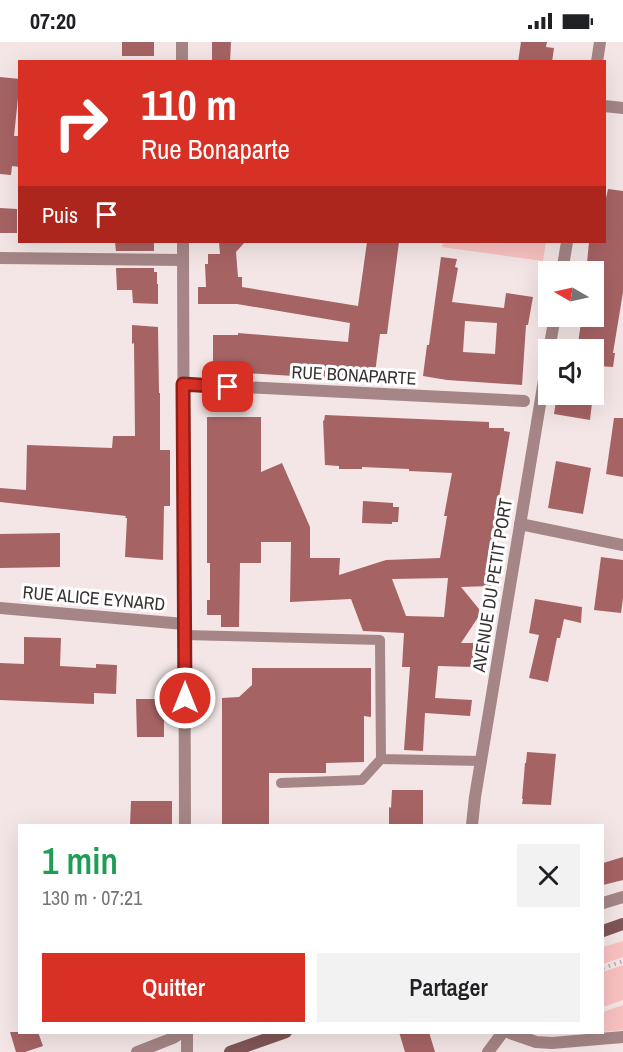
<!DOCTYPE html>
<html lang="fr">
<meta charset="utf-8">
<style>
:root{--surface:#fff;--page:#f2f2f2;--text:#202124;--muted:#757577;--accent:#d93025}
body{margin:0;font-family:"Archivo Narrow",sans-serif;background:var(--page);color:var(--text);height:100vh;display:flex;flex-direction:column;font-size:22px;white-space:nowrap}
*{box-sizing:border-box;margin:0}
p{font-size:20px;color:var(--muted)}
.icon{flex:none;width:33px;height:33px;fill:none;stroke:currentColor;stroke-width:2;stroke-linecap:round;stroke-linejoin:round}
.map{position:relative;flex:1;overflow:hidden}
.drawer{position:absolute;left:18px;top:782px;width:586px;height:210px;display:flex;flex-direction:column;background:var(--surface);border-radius:0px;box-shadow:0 6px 24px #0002}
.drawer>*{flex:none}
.hud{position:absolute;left:18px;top:18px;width:588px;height:183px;border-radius:0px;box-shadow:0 6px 24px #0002;background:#d93025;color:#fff;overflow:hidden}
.needle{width:39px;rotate:279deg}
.tools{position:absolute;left:538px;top:219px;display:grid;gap:12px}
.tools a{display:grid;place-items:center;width:66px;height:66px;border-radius:0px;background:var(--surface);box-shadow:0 6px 24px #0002;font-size:30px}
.pin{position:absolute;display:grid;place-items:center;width:51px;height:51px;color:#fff;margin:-26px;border-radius:12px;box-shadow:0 3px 9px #0006}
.me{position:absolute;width:66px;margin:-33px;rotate:0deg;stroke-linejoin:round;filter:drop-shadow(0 0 4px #0008)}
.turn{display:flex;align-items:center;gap:21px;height:126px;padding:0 24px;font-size:27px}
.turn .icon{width:78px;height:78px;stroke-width:2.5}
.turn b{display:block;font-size:42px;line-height:51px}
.then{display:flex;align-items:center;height:57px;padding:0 24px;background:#0003;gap:12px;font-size:22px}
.round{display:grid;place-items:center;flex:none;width:63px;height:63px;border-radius:0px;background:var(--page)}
.head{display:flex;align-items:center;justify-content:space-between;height:102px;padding:0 24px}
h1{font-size:36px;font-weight:600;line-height:45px;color:#1e9e55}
.primary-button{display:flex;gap:12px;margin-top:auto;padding:12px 24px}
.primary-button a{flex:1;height:69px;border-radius:0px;background:var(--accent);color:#fff;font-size:24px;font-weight:600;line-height:69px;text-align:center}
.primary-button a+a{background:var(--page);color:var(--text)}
.status{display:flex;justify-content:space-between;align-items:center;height:42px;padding:0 30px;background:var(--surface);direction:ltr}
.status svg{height:16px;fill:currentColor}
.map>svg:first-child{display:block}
.green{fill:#f9c2c1}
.building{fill:#a66364;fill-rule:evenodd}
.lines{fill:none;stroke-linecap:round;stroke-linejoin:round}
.path{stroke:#b8adad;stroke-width:4;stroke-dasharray:1.5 4.5;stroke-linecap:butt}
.service{stroke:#a58585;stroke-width:10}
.minor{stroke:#a58585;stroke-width:12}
.tertiary{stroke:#a58585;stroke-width:12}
.secondary{stroke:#815555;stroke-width:12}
.route-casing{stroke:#8d1f18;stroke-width:15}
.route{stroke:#d93025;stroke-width:10}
.labels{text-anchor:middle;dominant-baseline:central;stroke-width:6;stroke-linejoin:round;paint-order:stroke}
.street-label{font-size:18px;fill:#383333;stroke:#fff}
</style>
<div class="status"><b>07:20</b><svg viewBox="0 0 49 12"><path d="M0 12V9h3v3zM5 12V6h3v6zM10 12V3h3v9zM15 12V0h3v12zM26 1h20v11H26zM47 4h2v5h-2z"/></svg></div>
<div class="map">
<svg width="623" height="1010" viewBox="0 0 623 1010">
<rect width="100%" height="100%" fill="#f4e6e6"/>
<g class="green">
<polygon points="443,200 546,200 543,219 442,205"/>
<polygon points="623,899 623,915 603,922 603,905"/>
<polygon points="623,923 623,958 603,965 603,930"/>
<polygon points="623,963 623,988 603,990 603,970"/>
</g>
<g class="building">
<rect x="122" y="0" width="32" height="14"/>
<polygon points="212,0 231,0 230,20 212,20"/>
<polygon points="521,0 547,0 546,5 554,6 552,20 518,20"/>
<polygon points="0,35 20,37 14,94 20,94 20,125 12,124 11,133 0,132"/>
<polygon points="608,147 623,149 623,250 613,311 615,311 613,325 598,324 599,320 594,319 594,308 577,308 582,274 594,274 594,230 589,230 590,222 587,221 589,200 604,200 604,166"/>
<polygon points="0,166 17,167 17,191 0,191"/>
<polygon points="115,200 154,200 154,209 116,209"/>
<polygon points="219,200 245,200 236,210 238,235 242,235 242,245 358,264 367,200 399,200 387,292 380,292 374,339 213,329 213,293 238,293 238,291 348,300 350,281 237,262 198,262 198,245 206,245 205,222 208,222 208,212 220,212"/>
<path d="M441,215L457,217L455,225L458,226L452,260L504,266L506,251L533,255L528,283H526L522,343L447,338L423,334L427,303H429ZM465,279L497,281L495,312L463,310Z"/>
<polygon points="116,226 154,226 154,230 157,230 157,242 158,242 158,262 133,261 132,248 117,248"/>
<polygon points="132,283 158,285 159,351 160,351 160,408 170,408 170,464 164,464 163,518 125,515 127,476 125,476 126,474 0,460 0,446 26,448 27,403 112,406 113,394 135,394 134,301 132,302"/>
<polygon points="557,352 590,352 589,360 592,361 590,378 554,372"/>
<path d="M325,373L489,380V386H504V389L510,390L489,515H496L491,544L461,545L479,567V574L461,601H473V625L438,624L435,656L472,658L470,674L425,671L423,709L404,708L410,625H402L404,591L363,589L351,557L290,560L291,500H261V521H240L239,585H221V573H207V558H210V521H207V375H261V430L282,421L310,485V516H340L339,533L386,518L440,516L447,474H444L452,431L409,429V427L362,425V427H339V424L325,423L323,378L324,379ZM448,536L444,575L406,574L392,537Z"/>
<polygon points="614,376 623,376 623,435 606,432"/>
<polygon points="556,419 591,426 583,472 548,466"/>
<polygon points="363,459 393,461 393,465 399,465 398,480 392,480 392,482 362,481"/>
<polygon points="60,491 60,525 0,526 0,492"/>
<polygon points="601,515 623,518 623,556 621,571 594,568"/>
<polygon points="535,557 582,565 581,581 564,577 560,596 557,596 548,640 529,636 539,593 529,591"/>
<polygon points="24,595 61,596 60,624 96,626 96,622 117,623 116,652 94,651 94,662 0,658 0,621 24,622"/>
<polygon points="252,626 371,626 371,675 364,674 364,720 326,721 326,731 269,731 269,783 222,783 222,656 239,655 252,643"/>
<polygon points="136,657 164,657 164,695 137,695"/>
<polygon points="527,710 556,712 551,763 522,762 523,757 522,757 525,721 526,721"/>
<polygon points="392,748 423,748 423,783 389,783 389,765 391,766"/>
<polygon points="131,759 172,759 172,783 130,783"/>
<polygon points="623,815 623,838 603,843 603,821"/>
<polygon points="10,990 38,990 43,1004 25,1010 16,1010"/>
<polygon points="399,990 429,990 435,1010 405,1010"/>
</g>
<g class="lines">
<polyline class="path" points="603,926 623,919"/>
<g class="service">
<polyline points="184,593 380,598 381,717 481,719"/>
<polyline points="281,741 362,738 381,717"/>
</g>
<g class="minor">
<polyline points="182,0 182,20"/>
<polyline points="597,20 600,0"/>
<polyline points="604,64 623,66"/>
<polyline points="183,200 185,783"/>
<polyline points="0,216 182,218"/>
<polyline points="562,230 567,200"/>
<polyline points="549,308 555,274"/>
<polyline points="183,342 524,359"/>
<polyline points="520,482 623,503"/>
<polyline points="0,566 184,582"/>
<polyline points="472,783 475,755 549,308"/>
<polyline points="603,861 623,855"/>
<polyline points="187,990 187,1010"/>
<polyline points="510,991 536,1000 552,1001 623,995"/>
<polyline points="137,1010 173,996 182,990"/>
</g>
<polyline class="tertiary" points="488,1010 503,990"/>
<g class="secondary">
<polyline points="603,889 623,882"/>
<polyline points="230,1010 286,990"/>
</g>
</g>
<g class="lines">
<g class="route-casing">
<polyline id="route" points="185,656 183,342 228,345"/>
</g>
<use href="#route" class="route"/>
</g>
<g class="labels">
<g class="street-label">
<text transform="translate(354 333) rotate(3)">RUE BONAPARTE</text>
<text transform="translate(492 543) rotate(-81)">AVENUE DU PETIT PORT</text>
<text transform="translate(94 556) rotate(5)">RUE ALICE EYNARD</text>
</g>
</g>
</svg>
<div class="tools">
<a><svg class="needle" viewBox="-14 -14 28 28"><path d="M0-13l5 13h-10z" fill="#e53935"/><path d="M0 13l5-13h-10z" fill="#757577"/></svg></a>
<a><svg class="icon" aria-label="sound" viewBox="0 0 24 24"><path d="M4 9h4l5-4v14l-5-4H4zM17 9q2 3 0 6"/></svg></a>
</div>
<div class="pin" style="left:228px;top:345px;background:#d93025"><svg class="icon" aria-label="arrive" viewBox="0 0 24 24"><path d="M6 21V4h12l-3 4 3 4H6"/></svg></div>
<svg class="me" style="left:185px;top:656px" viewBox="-20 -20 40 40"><circle r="17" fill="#d93025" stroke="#fff" stroke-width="3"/><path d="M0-11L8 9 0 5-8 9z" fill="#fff"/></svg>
<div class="hud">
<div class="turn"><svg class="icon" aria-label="right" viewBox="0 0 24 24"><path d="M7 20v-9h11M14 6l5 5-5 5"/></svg><div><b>110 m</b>Rue Bonaparte</div></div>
<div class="then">Puis<svg class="icon" aria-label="arrive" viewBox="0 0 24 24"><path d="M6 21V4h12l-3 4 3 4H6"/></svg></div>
</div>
<section class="drawer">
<div class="head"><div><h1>1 min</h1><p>130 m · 07:21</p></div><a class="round"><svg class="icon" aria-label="close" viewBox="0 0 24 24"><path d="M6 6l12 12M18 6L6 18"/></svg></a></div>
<div class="primary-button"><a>Quitter</a><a>Partager</a></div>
</section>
</div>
